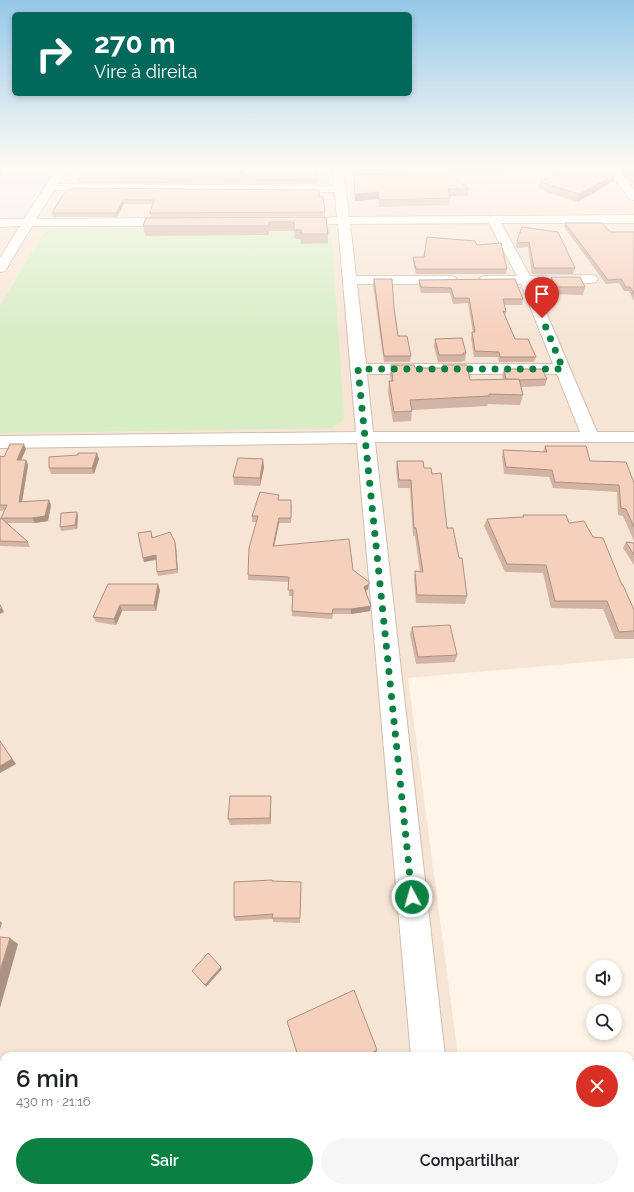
<!DOCTYPE html>
<html lang="pt">
<meta charset="utf-8">
<style>
:root{--surface:#fff;--page:#f6f6f6;--text:#202124;--muted:#757577;--accent:#0b8043}
body{margin:0;font-family:Raleway,sans-serif;background:var(--page);color:var(--text);height:100vh;display:flex;flex-direction:column;font-size:15px;white-space:nowrap}
*{box-sizing:border-box;margin:0}
p{font-size:13px;color:var(--muted)}
.icon{flex:none;width:22px;height:22px;fill:none;stroke:currentColor;stroke-width:2;stroke-linecap:round;stroke-linejoin:round}
.map{position:relative;flex:1;overflow:hidden}
.sheet{position:absolute;left:0px;top:1052px;width:634px;height:140px;display:flex;flex-direction:column;background:var(--surface);border-radius:12px 12px 0 0;box-shadow:0 2px 6px #0003}
.sheet>*{flex:none}
.guide{position:absolute;left:12px;top:12px;width:400px;height:84px;border-radius:6px;box-shadow:0 2px 6px #0003;background:#00695c;color:#fff;overflow:hidden}
.fabs{position:absolute;left:586px;top:960px;display:grid;gap:8px}
.fabs a{display:grid;place-items:center;width:36px;height:36px;border-radius:50%;background:var(--surface);box-shadow:0 2px 6px #0003;font-size:20px}
.pin{position:absolute;display:grid;place-items:center;width:34px;height:34px;color:#fff;margin:-41px -17px;border-radius:50% 50% 50% 0;rotate:-45deg;box-shadow:0 0 4px #0007}
.pin .icon{rotate:45deg}
.me{position:absolute;width:44px;margin:-22px;rotate:354deg;stroke-linejoin:round;filter:drop-shadow(0 0 3px #0008)}
.turn{display:flex;align-items:center;gap:14px;height:84px;padding:0 16px;font-size:18px}
.turn .icon{width:52px;height:52px;stroke-width:2.5}
.turn b{display:block;font-size:28px;line-height:34px}
.round{display:grid;place-items:center;flex:none;width:42px;height:42px;border-radius:21px;background:var(--page)}
.head{display:flex;align-items:center;justify-content:space-between;height:68px;padding:0 16px}
h1{font-size:24px;font-weight:600;line-height:30px}
.action{display:flex;gap:8px;margin-top:auto;padding:8px 16px}
.action a{flex:1;height:46px;border-radius:24px;background:var(--accent);color:#fff;font-size:16px;font-weight:600;line-height:46px;text-align:center}
.action a+a{background:var(--page);color:var(--text)}
.map>svg:first-child{display:block}
.residential{fill:#f6e5d5}
.education{fill:#f1e3fa}
.medical{fill:#fcd9df}
.green{fill:#d7edc4}
.lines{fill:none;stroke-linecap:round;stroke-linejoin:round}
.minor-casing{stroke:#d3bdae;stroke-width:2}
.minor{fill:#fff;fill-rule:evenodd}
.wall{fill:#d3b3a3}
.shaded-wall{fill:#ac9284}
.building{fill:#f5d0bd;stroke:#ac9284}
.route{stroke:#0b8043;stroke-width:7;stroke-dasharray:0 12.6}
</style>
<div class="map">
<svg width="634" height="1192" viewBox="0 0 634 1192">
<rect width="100%" height="100%" fill="#fef4e7"/>
<polygon class="residential" points="0,168 634,168 634,658 408,678 458,1056 4,1056 4,1188 630,1188 630,1058 634,1058 634,1192 0,1192"/>
<polygon class="education" points="0,168 55,168 25,217 0,218"/>
<polygon class="medical" points="349,168 475,168 493,215 363,216 354,213"/>
<polygon class="green" points="309,226 331,227 344,419 333,428 0,433 0,306 42,235 51,229"/>
<g class="lines">
<g class="minor-casing">
<g id="minor">
<path d="M57,168H67L58,184L334,186L333,168H343L349,217L634,215V223H501L530,276L591,275L596,276L598,279L596,282L591,283L534,284L597,432H634V442H375L445,1056H411L357,443L0,448V436L356,432L338,224H325L323,221L325,218L337,217L335,192L54,190L36,219L175,218L179,219L181,222L179,225L175,226H32L5,271L0,272V258L20,226L0,227V219H24ZM489,223L517,276H486L481,277L479,280L481,283L486,284H521L553,364H366L357,284H450L455,283L457,280L455,277L450,276H356L350,224ZM367,374H557L580,432H373Z"/>
<polygon points="606,168 617,168 634,190 634,200 630,199"/>
<rect x="630" y="1092" width="4" height="36"/>
<rect x="0" y="1105" width="4" height="36"/>
<polygon points="84,1188 122,1188 121,1192 83,1192"/>
<rect x="355" y="1188" width="38" height="4"/>
<polygon points="432,1188 470,1188 471,1192 433,1192"/>
</g>
</g>
<use href="#minor" class="minor"/>
</g>
<g class="wall">
<polygon points="83,168 245,168 243,174 274,175 317,168 317,184 78,183 77,178"/>
<polygon points="353,168 611,168 616,174 614,181 577,202 538,189 540,182 559,173 451,175 469,189 468,196 450,196 449,205 378,207 379,199 355,201 354,180 354,174 408,174 409,173 407,172 353,171"/>
<polygon points="619,168 634,168 634,184 625,176"/>
<polygon points="70,190 319,197 325,212 325,216 151,217 150,213 153,204 124,204 117,217 53,217 52,213"/>
<polygon points="326,217 328,234 328,243 301,244 301,239 295,239 294,231 269,231 269,235 145,236 143,226"/>
<polygon points="565,223 610,232 634,232 634,301 629,291 624,291 619,283 606,284 564,227"/>
<polygon points="522,227 575,268 573,274 532,274 528,247 517,248 516,246 517,241"/>
<polygon points="477,245 507,269 506,274 416,274 413,262 413,257 424,257"/>
<polygon points="551,277 585,287 583,295 553,294 549,284"/>
<polygon points="374,279 394,308 398,336 411,356 410,362 384,362 373,285"/>
<polygon points="419,280 523,299 522,305 504,305 506,312 505,317 515,339 536,357 534,362 499,362 498,357 474,357 471,338 472,332 473,332 468,303 453,304 450,293 421,293 419,285"/>
<polygon points="435,339 466,353 465,361 462,361 462,362 438,362 434,346"/>
<polygon points="391,365 415,368 442,368 443,365 470,380 503,379 502,376 504,369 547,379 545,386 521,387 523,395 520,405 488,404 487,406 412,410 411,421 393,422 388,392 389,381 391,381 390,376"/>
<polygon points="545,446 590,461 634,483 634,541 623,516 618,515 617,492 553,488 549,477 504,474 502,457 503,450 543,452"/>
<polygon points="26,449 21,460 26,460 28,465 22,502 51,505 48,521 35,523 7,523 28,542 30,547 0,546 0,520 5,510 0,511 0,456 4,457"/>
<polygon points="99,459 94,474 51,474 49,468"/>
<polygon points="397,461 424,468 432,474 447,528 467,596 465,604 416,603 414,579 415,571 420,572 415,536 413,536 410,488 398,488 396,469"/>
<polygon points="264,467 260,486 234,485 233,477"/>
<polygon points="280,500 292,505 291,523 279,523 274,546 353,570 369,584 368,589 366,591 370,611 351,614 333,614 332,619 292,616 292,596 289,596 289,582 248,580 248,575 257,522 252,522 252,516"/>
<polygon points="523,515 569,523 593,537 622,585 634,610 634,639 615,639 603,609 551,608 543,573 505,572 484,526 487,519 522,518"/>
<polygon points="78,516 77,529 61,531 60,527"/>
<polygon points="151,531 153,538 175,542 176,546 178,573 158,576 157,572 157,560 144,562"/>
<polygon points="626,542 634,543 634,565 623,548"/>
<polygon points="108,584 160,590 156,611 122,611 116,625 96,622 93,617"/>
<polygon points="412,627 457,655 455,662 416,664 410,634"/>
<polygon points="271,802 271,824 230,825 228,819"/>
<polygon points="272,881 301,887 300,923 273,922 273,919 235,921 234,917"/>
<polygon points="473,1188 503,1188 505,1192 472,1192 472,1189"/>
<polygon points="593,1188 616,1188 616,1192 594,1192"/>
</g>
<g class="shaded-wall">
<polygon points="0,168 5,168 0,175"/>
<polygon points="243,168 245,168 241,178 241,174"/>
<polygon points="616,174 614,181 577,202 579,194"/>
<polygon points="379,192 379,199 355,201 355,194"/>
<polygon points="123,200 124,204 117,217 116,213"/>
<polygon points="24,444 26,449 19,465 17,460"/>
<polygon points="97,453 99,459 94,474 92,468"/>
<polygon points="263,459 264,467 260,486 260,478"/>
<polygon points="26,460 28,465 21,508 19,502"/>
<polygon points="49,500 51,505 48,521 35,523 32,518"/>
<polygon points="77,512 78,516 77,529 75,525"/>
<polygon points="279,518 279,523 273,552 273,546"/>
<polygon points="175,542 176,546 178,573 177,569"/>
<polygon points="156,555 158,559 144,562 143,558"/>
<polygon points="158,584 160,590 156,611 154,605"/>
<polygon points="369,584 368,589 364,593 364,587"/>
<polygon points="120,605 122,611 116,625 114,619"/>
<polygon points="371,606 370,611 351,614 351,609"/>
<polygon points="2,608 4,612 0,614 0,609"/>
<polygon points="2,744 16,764 0,773 0,766"/>
<polygon points="271,796 271,824 270,818"/>
<polygon points="0,921 2,923 0,929"/>
<polygon points="10,938 18,944 0,1008 0,971"/>
<polygon points="221,967 222,969 206,987 205,985"/>
<polygon points="377,1050 376,1054 371,1056 366,1056"/>
</g>
<g class="building">
<polygon points="83,168 243,168 241,174 274,175 276,168 317,168 317,180 77,178"/>
<polygon points="413,168 443,168 469,189 448,189 450,198 379,200 379,192 355,194 354,174 408,174 414,169"/>
<polygon points="569,168 611,168 616,174 579,194 540,182"/>
<polygon points="626,168 634,168 634,175 627,169"/>
<polygon points="71,188 319,190 319,197 323,197 325,212 150,213 154,200 123,200 116,213 52,213 66,190 70,190"/>
<polygon points="326,217 328,234 301,234 301,230 294,230 294,222 269,222 269,226 143,226 146,218"/>
<polygon points="565,223 602,223 610,232 634,232 634,294 630,287 626,287 621,279 608,280"/>
<polygon points="522,227 558,232 575,268 534,268 529,242 518,243 517,241"/>
<polygon points="427,237 475,241 477,245 501,243 507,269 416,269 413,257 424,257"/>
<polygon points="551,277 580,277 585,287 555,287"/>
<polygon points="374,279 392,279 394,308 398,336 407,336 411,356 384,356"/>
<polygon points="515,279 523,299 503,299 506,312 503,311 515,339 528,339 536,357 500,357 499,352 475,351 472,332 475,332 469,298 454,298 451,288 421,287 419,280"/>
<polygon points="462,338 466,353 463,353 463,355 439,355 435,339"/>
<polygon points="391,365 414,365 415,368 444,368 443,365 467,365 470,380 519,379 523,395 489,394 489,396 410,400 412,411 394,412 389,381 393,381"/>
<polygon points="504,369 542,369 547,379 519,380 519,379 506,379"/>
<polygon points="10,444 24,444 17,460 26,460 19,502 49,500 45,516 32,518 1,518 28,542 0,541 0,520 7,505 0,505 0,456 4,457"/>
<polygon points="545,446 586,446 590,461 626,462 634,483 634,527 626,509 621,508 619,485 555,482 552,470 506,467 503,450 547,452"/>
<polygon points="78,453 97,453 92,468 49,468 49,457 78,455"/>
<polygon points="238,458 263,459 260,478 233,477"/>
<polygon points="397,461 423,461 424,468 431,468 432,474 441,473 447,528 453,528 459,558 462,558 467,596 417,595 415,571 423,572 416,528 414,528 411,480 399,480"/>
<polygon points="260,492 279,495 278,500 291,500 291,518 279,518 273,546 349,539 353,570 369,582 369,584 364,587 371,606 351,609 333,609 332,614 292,611 293,590 288,590 289,577 248,575 249,548 258,516 252,516"/>
<polygon points="77,512 75,525 60,527 61,513"/>
<polygon points="523,515 566,515 569,523 584,521 593,537 603,538 622,585 623,585 634,610 634,631 619,632 607,601 555,601 546,565 507,564 487,519 524,517"/>
<polygon points="151,531 152,538 170,532 175,542 177,569 157,572 156,555 143,558 138,533"/>
<polygon points="626,542 634,543 634,555"/>
<polygon points="108,584 158,584 154,605 120,605 114,619 93,617"/>
<polygon points="0,605 2,608 0,609"/>
<polygon points="450,625 457,655 418,657 412,627"/>
<polygon points="0,741 12,759 0,766"/>
<polygon points="230,796 271,796 270,818 228,819"/>
<polygon points="272,880 272,881 301,882 300,918 272,918 273,914 234,917 234,882"/>
<polygon points="0,937 10,938 0,971"/>
<polygon points="208,953 221,967 205,985 192,971"/>
<polygon points="354,990 377,1050 366,1056 356,1056 356,1055 353,1056 298,1056 287,1021"/>
<polygon points="267,1188 294,1188 294,1192 266,1192"/>
<polygon points="477,1188 503,1188 505,1192 476,1192 475,1189"/>
<rect x="597" y="1188" width="19" height="4"/>
</g>
<linearGradient id="sky" x2="0" y2="1"><stop stop-color="#95c8e8"/><stop offset="0.5" stop-color="#fffaf4"/><stop offset="1" stop-color="#fffaf4" stop-opacity="0"/></linearGradient>
<rect width="634" height="335" fill="url(#sky)"/>
<g class="lines">
<polyline class="route" points="412,897 358,369 563,369 542,318"/>
</g>
</svg>
<div class="fabs">
<a><svg class="icon" aria-label="sound" viewBox="0 0 24 24"><path d="M4 9h4l5-4v14l-5-4H4zM17 9q2 3 0 6"/></svg></a>
<a><svg class="icon" aria-label="search" viewBox="0 0 24 24"><circle cx="10" cy="10" r="6"/><path d="M15 15l6 6"/></svg></a>
</div>
<div class="pin" style="left:542px;top:318px;background:#d93025"><svg class="icon" aria-label="arrive" viewBox="0 0 24 24"><path d="M6 21V4h12l-3 4 3 4H6"/></svg></div>
<svg class="me" style="left:412px;top:897px" viewBox="-20 -20 40 40"><circle r="17" fill="#0b8043" stroke="#fff" stroke-width="3"/><path d="M0-11L8 9 0 5-8 9z" fill="#fff"/></svg>
<div class="guide">
<div class="turn"><svg class="icon" aria-label="right" viewBox="0 0 24 24"><path d="M7 20v-9h11M14 6l5 5-5 5"/></svg><div><b>270 m</b>Vire à direita</div></div>
</div>
<section class="sheet">
<div class="head"><div><h1>6 min</h1><p>430 m · 21:16</p></div><a class="round" style="background:#d93025;color:#fff"><svg class="icon" aria-label="close" viewBox="0 0 24 24"><path d="M6 6l12 12M18 6L6 18"/></svg></a></div>
<div class="action"><a>Sair</a><a>Compartilhar</a></div>
</section>
</div>
